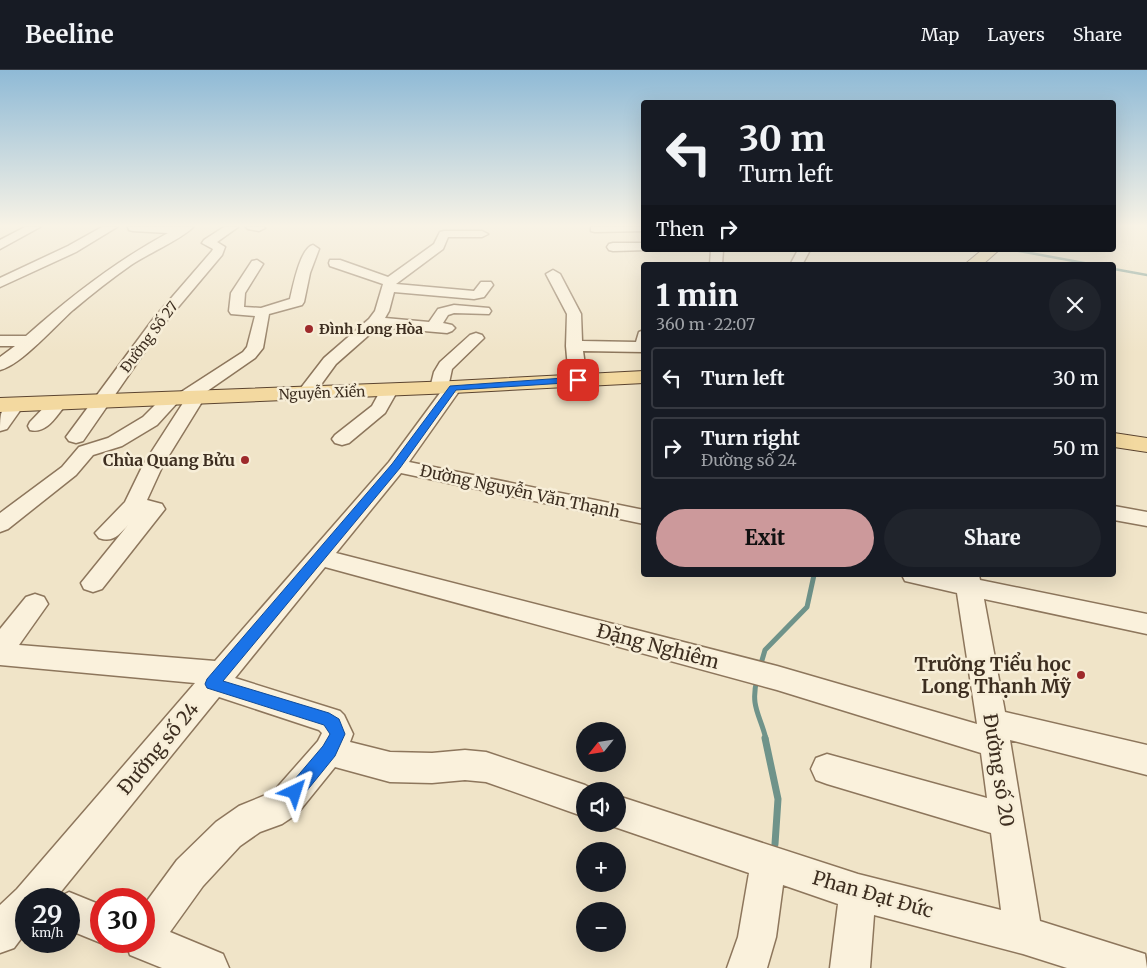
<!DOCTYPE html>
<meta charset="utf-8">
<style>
:root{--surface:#171b24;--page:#20242c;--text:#f1f3f6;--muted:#9ea1a6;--line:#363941;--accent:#cc999b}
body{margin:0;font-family:Merriweather,serif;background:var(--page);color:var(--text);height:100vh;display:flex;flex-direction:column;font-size:19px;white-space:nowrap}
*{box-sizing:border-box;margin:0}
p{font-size:16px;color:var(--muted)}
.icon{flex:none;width:28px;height:28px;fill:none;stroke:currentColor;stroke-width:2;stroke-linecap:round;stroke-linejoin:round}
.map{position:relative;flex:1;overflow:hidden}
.sheet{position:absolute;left:641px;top:192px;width:475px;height:315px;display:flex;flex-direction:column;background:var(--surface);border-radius:5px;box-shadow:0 5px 20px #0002}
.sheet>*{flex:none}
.guide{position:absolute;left:641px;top:30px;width:475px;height:152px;border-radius:5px;box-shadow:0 5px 20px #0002;background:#171b24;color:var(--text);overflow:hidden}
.needle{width:32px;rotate:240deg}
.controls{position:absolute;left:576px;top:652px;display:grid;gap:10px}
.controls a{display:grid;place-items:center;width:50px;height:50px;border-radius:50%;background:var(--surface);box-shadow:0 5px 20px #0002;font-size:25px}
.speed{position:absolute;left:15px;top:818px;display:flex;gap:10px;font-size:25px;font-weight:700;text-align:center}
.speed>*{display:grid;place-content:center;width:65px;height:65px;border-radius:50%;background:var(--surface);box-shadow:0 5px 20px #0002;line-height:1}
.speed small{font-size:12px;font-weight:400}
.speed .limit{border:8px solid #d22;background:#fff;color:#111}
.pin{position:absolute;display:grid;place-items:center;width:42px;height:42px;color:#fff;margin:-21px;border-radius:10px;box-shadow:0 2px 8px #0006}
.me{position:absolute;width:55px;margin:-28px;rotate:41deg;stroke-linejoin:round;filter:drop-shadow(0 0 4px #0008)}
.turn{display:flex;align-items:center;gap:18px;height:105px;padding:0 15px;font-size:22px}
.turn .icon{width:65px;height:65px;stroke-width:2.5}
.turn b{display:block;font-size:35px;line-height:42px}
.then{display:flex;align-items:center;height:48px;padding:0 15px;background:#0003;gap:10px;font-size:19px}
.round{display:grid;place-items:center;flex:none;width:52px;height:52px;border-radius:26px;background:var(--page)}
.summary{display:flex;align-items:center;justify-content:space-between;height:85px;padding:0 15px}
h1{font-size:30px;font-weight:800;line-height:38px}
.primary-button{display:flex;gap:10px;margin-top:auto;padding:10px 15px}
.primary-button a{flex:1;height:58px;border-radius:30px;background:var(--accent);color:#111;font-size:20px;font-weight:800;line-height:58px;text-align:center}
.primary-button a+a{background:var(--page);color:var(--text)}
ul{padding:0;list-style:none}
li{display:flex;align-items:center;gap:15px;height:62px;margin:0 10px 8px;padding:0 5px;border:2px solid var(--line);border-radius:5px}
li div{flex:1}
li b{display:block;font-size:19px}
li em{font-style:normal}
header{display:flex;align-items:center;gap:30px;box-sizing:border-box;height:70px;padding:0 25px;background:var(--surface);border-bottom:1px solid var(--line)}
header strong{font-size:24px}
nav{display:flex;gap:28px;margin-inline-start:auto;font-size:18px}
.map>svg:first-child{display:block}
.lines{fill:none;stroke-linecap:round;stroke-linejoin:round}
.stream-far2{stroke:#6f938a;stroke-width:2.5}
.stream-far1{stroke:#6f938a;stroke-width:5}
.stream{stroke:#6f938a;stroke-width:7}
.minor-casing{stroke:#8d765c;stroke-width:3}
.major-casing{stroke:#5b4430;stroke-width:2}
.minor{fill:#faf1dc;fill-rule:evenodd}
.major{fill:#f3d9a0;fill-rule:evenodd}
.route{fill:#1a73e8;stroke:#114b97}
.poi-dot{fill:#9e2a2b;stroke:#f7eed8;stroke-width:2}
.labels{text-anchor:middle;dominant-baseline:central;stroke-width:5;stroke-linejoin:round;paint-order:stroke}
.far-poi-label{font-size:14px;font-weight:bold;fill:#3d2e20;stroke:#f7eed8;text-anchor:start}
.far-street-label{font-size:14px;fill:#3d2e20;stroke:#f7eed8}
.poi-label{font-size:16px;font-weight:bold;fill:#3d2e20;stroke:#f7eed8;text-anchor:end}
.street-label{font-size:16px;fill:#3d2e20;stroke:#f7eed8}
.near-street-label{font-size:19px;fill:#3d2e20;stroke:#f7eed8}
.near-poi-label{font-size:19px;font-weight:bold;fill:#3d2e20;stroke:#f7eed8;text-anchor:end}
</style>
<header>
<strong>Beeline</strong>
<nav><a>Map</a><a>Layers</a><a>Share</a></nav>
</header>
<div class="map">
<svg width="1147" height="898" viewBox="0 0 1147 898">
<rect width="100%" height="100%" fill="#f0e4c8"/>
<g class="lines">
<g class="stream-far2">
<polyline points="1014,180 1095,195"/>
<polyline points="1114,199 1147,205"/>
</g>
<g class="stream-far1">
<polyline points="760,597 765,580 807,537 814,505"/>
<path d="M757,609C750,637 760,644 766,669"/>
</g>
<polyline class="stream" points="765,668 778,729 775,774"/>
<g class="minor-casing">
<g id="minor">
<polygon points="25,157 40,157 0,179 0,170"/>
<polygon points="102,157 117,157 76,182 0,217 0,208 68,176"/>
<path d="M128,157H193C182,169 147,184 131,195C111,209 92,224 73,240C56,255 21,295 0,300V287L15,276H0V266H26C70,227 116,191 168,163L133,161L129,160Z"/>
<polygon points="224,157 238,157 217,172 225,177 222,185 164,254 83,371 76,373 69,371 66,367 154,248 212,181 213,179 202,173 204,170"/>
<polygon points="246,157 264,157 265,158 259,161 248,159"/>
<polygon points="591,157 644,157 644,161 595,162 591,161"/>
<polygon points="444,161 482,161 488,164 482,167 448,167 443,179 396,214 474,221 481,212 491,212 493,215 484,227 474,229 394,222 389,241 385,248 429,252 438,239 454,235 489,238 491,241 489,244 454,243 448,245 443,253 452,255 455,258 452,261 447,263 378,257 336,294 312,327 306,328 300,327 297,323 324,288 369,249 375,241 383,214 330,196 329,193 330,190 340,190 388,207 434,174 440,162"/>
<polygon points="613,173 644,173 644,180 647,180 613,181 609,180 607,177 609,174"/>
<path d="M313,175L319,179L310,203L304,232L302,235L269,244L263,278L255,288L203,324L205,327L163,395L147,430L162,434L165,439L102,519L93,522L84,519L81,513L128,455C119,465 113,473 99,468L95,463L125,432L143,395L183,333L178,332L157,355L122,376L93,385L76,405L8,459L0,462V443L62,397L79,377L108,368L143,347L166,324L172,323L178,324L243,282L247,277L255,246L231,244L229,241L231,223L252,191L257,190L263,194L245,223L244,237L261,238L290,229C293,217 300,178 313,175Z"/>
<polygon points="711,180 723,180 722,195 710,195"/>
<polygon points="798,180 810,180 802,195 790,195"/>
<polygon points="553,200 560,204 581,244 582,271 636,272 639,262 644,260 644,282 583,281 587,310 584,314 578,315 572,314 569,310 566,276 567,244 546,204"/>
<polygon points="476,263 482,265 484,268 452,299 449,313 459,313 462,317 409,392 644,440 644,454 401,403 336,483 777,596 977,654 957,523 905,511 902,505 979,505 980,510 1147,544 1147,564 984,529 1005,642 1147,675 1147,705 1010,670 1040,851 1145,884 1147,898 1067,898 1023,884 874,845 870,898 830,898 838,834 783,815 776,867 767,898 727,898 738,867 749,803 606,754 618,754 618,726 858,804 1001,840 991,763 827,714 816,710 811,699 816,688 827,684 987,728 981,683 777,620 325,497 235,608 340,641 344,645 353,664 350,672 390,682 432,683 465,680 486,682 585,715 597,721 585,721 585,747 486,712 465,710 432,713 390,712 335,697 297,744 282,754 260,762 240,776 203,816 170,862 223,884 229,898 162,898 130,885 125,871 144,871 144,835 177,790 216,752 239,736 273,722 318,671 322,663 319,660 219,627 55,829 26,829 26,862 14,878 0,883 0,835 17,819 195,613 0,595 0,559 26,527 35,524 44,527 48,534 19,575 215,591 389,392 440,323 433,322 430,318 434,302 440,292 470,265"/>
<polygon points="389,315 395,316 398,320 385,343 349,373 342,375 335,373 332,369 335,365 372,336 383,316"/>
<path d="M58,328L64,329L67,333L64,337C55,348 46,364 30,360L28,356L30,352L52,329Z"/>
<path d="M15,330L21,331L24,335L7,359L0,361C0,347 0,333 15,330Z"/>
<polygon points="1114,436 1147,442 1147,456 1114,450"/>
<polygon points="69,822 101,835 101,871 105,871 101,873 69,860 69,829 55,829"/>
</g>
</g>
<g class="major-casing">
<g id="major">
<polygon points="982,180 999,180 982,195 964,195"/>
<polygon points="644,301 644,313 453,323 0,342 0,328 453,311"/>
<polygon points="1114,363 1147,368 1147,382 1114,377"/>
</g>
</g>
<use href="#minor" class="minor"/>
<use href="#major" class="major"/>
</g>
<linearGradient id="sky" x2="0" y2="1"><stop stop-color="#8fbad6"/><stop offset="0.55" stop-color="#f8f3e6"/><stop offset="1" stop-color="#f8f3e6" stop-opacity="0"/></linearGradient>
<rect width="1147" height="283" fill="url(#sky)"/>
<polygon class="route" points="578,307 581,308 581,312 456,320 400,398 223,611 329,643 339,649 345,664 335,686 301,728 295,730 289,728 286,722 289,716 323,676 330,664 324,655 207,618 205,614 207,609 392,394 450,316"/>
<g class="poi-dot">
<circle cx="309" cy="259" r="5"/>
<circle cx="245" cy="390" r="5"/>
<circle cx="1081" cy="605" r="5"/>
</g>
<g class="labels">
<g class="far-poi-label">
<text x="319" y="259">Đình Long Hòa</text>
</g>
<g class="far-street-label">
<text transform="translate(149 267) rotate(-53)">Đường Số 27</text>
<text transform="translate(322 323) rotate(-2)">Nguyễn Xiển</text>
</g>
<g class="poi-label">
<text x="235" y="390">Chùa Quang Bửu</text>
</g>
<g class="street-label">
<text transform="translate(520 421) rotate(12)">Đường Nguyễn Văn Thạnh</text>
</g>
<g class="near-street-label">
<text transform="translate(658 576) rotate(15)">Đặng Nghiêm</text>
<text transform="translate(158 678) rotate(-50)">Đường số 24</text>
<text transform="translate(999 700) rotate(81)">Đường số 20</text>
<text transform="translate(873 824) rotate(16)">Phan Đạt Đức</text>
</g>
<g class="near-poi-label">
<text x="1071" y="594">Trường Tiểu học<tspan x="1071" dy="22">Long Thạnh Mỹ</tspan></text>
</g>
</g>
</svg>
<div class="controls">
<a><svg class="needle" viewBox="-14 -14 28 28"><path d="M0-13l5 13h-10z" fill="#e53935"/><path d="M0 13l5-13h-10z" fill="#9ea1a6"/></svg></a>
<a><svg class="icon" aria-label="sound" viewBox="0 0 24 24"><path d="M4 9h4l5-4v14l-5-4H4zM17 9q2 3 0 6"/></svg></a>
<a>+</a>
<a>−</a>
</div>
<div class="speed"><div>29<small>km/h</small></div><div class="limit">30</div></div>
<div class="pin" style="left:578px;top:310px;background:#d93025"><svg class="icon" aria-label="arrive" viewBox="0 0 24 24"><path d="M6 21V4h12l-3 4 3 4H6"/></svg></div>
<svg class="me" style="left:295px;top:722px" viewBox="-20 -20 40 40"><path d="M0-17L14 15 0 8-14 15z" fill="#1a73e8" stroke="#fff" stroke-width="4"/></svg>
<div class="guide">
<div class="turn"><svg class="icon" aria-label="left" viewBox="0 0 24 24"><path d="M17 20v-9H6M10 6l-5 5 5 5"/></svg><div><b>30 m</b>Turn left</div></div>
<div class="then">Then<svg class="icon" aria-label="right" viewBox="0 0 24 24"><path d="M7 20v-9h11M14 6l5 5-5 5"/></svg></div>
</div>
<section class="sheet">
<div class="summary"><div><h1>1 min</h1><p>360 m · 22:07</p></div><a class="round"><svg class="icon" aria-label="close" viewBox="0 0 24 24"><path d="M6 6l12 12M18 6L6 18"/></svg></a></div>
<ul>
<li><svg class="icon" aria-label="left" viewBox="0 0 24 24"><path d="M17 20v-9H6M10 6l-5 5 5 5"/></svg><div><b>Turn left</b></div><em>30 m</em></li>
<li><svg class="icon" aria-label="right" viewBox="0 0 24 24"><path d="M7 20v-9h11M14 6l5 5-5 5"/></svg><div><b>Turn right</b><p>Đường số 24</p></div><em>50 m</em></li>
</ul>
<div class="primary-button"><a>Exit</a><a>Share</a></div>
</section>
</div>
